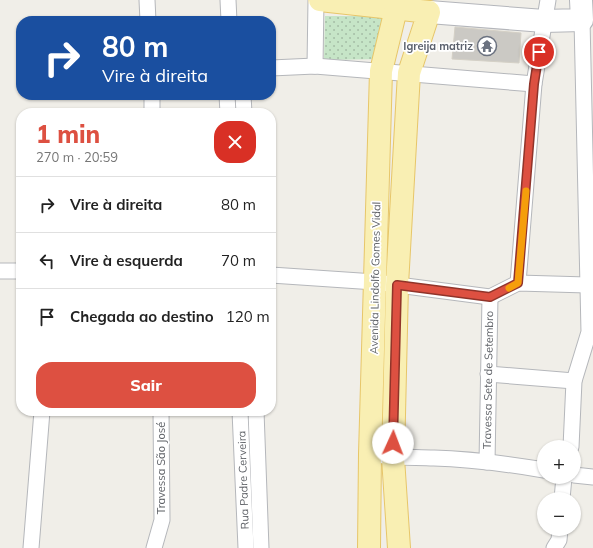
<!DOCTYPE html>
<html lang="pt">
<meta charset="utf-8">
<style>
:root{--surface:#fff;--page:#f6f6f6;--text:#222;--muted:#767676;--line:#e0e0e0;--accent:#dd5041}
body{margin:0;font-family:Mulish,sans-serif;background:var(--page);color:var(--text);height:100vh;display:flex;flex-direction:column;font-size:15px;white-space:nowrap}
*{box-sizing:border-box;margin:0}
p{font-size:13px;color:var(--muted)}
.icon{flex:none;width:22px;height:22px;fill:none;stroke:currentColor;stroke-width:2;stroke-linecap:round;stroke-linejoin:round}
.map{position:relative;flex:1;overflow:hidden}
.panel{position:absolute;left:16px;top:108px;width:260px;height:308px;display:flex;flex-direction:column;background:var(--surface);border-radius:16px;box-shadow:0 1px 3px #0004}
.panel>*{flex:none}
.hud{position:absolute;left:16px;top:16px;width:260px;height:84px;border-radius:16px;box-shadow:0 1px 3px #0004;background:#1a4fa0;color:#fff;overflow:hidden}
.fabs{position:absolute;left:537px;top:440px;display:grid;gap:8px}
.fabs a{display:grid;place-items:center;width:44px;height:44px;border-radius:50%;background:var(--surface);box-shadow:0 1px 3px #0004;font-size:20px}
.pin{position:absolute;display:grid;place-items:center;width:34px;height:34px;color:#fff;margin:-17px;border:2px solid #fff;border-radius:50%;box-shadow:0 1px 4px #0007}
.me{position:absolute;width:44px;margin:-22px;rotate:2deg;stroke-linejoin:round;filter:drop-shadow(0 0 3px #0008)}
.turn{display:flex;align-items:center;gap:14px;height:84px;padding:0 20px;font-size:18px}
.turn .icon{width:52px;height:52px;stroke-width:2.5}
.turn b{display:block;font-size:28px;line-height:34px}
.round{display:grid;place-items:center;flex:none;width:42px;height:42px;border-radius:16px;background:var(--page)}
.head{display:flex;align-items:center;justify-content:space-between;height:68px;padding:0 20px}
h1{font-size:24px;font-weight:800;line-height:30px;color:var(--accent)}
.action{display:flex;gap:8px;margin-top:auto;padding:8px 20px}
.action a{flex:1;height:46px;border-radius:16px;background:var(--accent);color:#fff;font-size:16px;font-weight:800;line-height:46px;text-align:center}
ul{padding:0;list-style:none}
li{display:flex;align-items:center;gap:12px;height:56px;padding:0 20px;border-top:1px solid var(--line)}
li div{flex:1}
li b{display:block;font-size:15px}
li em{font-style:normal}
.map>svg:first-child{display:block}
.park{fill:url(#park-dots)}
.building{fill:#cbc9c4;stroke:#d4d0c6}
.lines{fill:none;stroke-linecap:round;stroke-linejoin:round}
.minor-casing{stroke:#b5b7bb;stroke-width:17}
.secondary-casing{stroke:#b4b6bb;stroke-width:24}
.primary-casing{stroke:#e7c669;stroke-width:24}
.minor{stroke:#fff;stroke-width:15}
.secondary{stroke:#fff;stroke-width:22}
.primary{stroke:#f9efb3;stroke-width:22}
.route-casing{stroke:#90342a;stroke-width:10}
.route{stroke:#dd5041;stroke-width:7}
.slow{stroke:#f59e0b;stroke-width:7}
.labels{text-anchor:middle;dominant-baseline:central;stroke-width:3.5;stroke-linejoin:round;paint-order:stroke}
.worship-label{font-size:11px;font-weight:bold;fill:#5b616d;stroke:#fff;text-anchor:end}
.street-label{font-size:11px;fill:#5f6267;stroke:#fff}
</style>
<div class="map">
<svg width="593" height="548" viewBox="0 0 593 548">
<defs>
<pattern id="park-dots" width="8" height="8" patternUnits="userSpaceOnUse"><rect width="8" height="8" fill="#c6e5c7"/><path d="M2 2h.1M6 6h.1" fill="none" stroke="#a4bda5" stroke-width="1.8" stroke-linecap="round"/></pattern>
</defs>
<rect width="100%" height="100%" fill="#f0eee8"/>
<polygon class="park" points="325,16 385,16 385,59 324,60"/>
<polygon class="building" points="455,27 521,33 519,63 452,59"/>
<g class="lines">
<g class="minor-casing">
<g id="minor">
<polyline points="147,0 148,21"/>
<polyline points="228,0 229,21"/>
<polyline points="315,66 316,0"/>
<polyline points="271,68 315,66 534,84"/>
<polyline points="152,95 152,113"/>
<polyline points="227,95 228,113"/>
<polyline points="243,95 244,113"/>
<polyline points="0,271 21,271"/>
<polyline points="271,275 375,282 490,297 518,283 587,285"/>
<polyline points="518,283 534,84 548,0"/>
<polyline points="488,374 574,381"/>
<polyline points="240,411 246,548"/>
<polyline points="256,411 261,548"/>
<polyline points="571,447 574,381 589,332 582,20"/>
<path d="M370,454C392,458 412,457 434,458C471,459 508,464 544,470"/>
<polyline points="487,462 490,297"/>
<polyline points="574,475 593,477"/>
<polyline points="562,499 564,477"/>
<polyline points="31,548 42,411"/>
<polyline points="154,548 162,520 161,411"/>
<polyline points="554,548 559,540 560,529"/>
</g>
</g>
<g class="secondary-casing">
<polyline id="secondary" points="429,12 544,21 582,20 581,0"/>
</g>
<g class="primary-casing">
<g id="primary">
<polyline points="320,0 429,12 409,73 397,285 393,458 399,548"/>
<polyline points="369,548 370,454 381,71 396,9"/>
</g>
</g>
<use href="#minor" class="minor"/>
<use href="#secondary" class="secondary"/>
<use href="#primary" class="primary"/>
</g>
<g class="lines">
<g class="route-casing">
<polyline id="route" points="393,443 397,285 490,297 518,283 534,84 539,52"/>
</g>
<use href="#route" class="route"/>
<polyline class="slow" points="509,288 518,283 526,191"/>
</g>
<defs>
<g id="temple-ring" transform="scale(1)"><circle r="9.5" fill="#fff" stroke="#6b7280" stroke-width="1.5"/><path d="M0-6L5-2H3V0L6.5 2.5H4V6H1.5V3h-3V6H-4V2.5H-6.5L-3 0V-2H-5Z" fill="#6b7280"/></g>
</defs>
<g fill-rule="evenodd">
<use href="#temple-ring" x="487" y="46"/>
</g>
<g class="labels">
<g class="worship-label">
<text x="473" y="46">Igreija matriz</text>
</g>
<g class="street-label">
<text transform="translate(375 278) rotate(-89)">Avenida Lindolfo Gomes Vidal</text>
<text transform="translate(488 380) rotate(-89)">Travessa Sete de Setembro</text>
<text transform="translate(161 468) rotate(-90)">Travessa São José</text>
<text transform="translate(243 480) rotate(-92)">Rua Padre Cerveira</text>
</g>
</g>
</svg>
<div class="fabs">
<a>+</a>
<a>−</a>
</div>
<div class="pin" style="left:539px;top:52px;background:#d93025"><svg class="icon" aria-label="arrive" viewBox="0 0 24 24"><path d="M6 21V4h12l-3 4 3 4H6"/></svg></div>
<svg class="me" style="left:393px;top:443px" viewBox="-20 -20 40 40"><circle r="19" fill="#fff"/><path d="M0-13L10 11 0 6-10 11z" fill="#dd5041"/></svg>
<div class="hud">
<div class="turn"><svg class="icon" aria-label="right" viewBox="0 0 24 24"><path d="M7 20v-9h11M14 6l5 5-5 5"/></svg><div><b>80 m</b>Vire à direita</div></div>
</div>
<section class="panel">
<div class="head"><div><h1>1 min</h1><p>270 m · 20:59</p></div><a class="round" style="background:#d93025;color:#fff"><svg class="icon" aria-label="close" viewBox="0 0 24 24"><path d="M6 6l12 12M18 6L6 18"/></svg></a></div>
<ul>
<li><svg class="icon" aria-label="right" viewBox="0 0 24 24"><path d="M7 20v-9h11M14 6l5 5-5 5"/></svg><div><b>Vire à direita</b></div><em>80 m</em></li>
<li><svg class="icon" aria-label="left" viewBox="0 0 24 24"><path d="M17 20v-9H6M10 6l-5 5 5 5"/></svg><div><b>Vire à esquerda</b></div><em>70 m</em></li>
<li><svg class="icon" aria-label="arrive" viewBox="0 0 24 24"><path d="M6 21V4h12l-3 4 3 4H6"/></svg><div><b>Chegada ao destino</b></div><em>120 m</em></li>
</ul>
<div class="action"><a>Sair</a></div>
</section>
</div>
